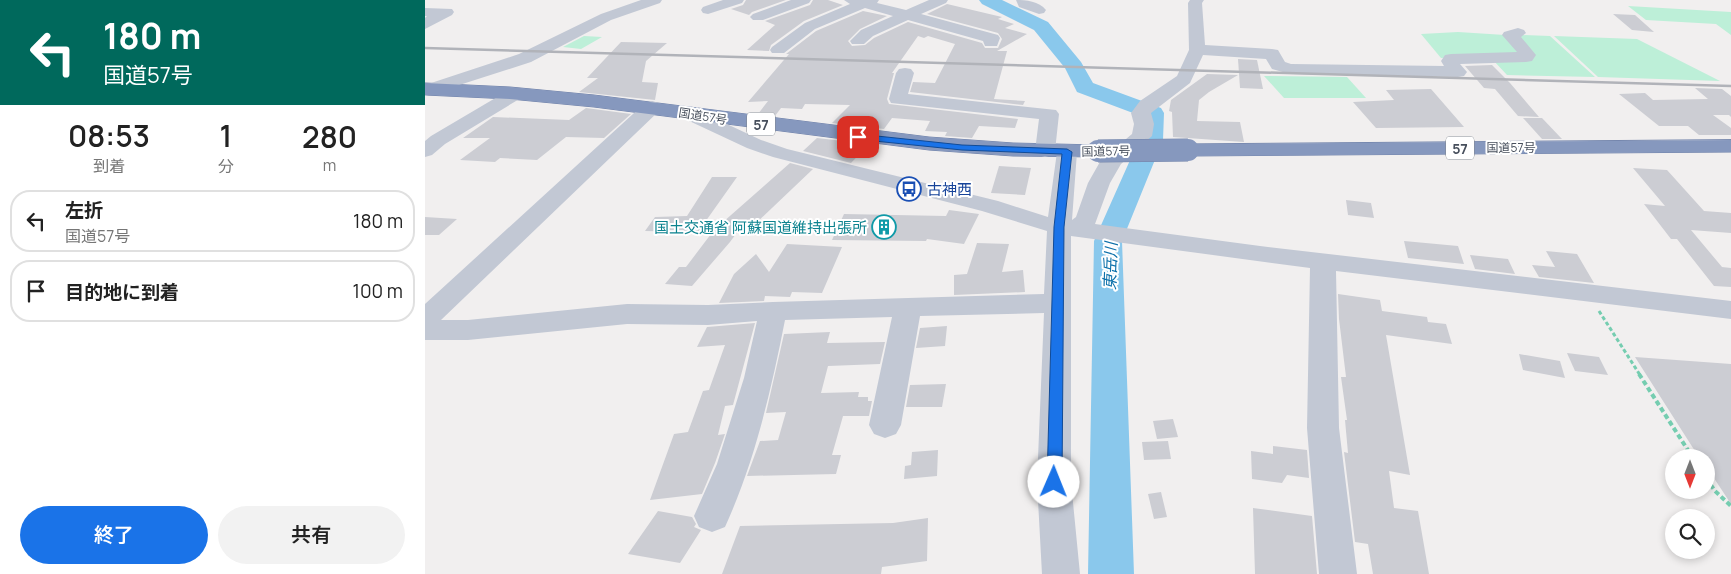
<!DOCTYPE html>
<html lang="ja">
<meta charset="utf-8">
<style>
:root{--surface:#fff;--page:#f2f2f2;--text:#222;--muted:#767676;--line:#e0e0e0;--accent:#1a73e8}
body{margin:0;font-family:Manrope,"Noto Sans JP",sans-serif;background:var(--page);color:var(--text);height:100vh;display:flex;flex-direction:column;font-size:19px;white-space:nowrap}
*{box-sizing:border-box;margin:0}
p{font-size:16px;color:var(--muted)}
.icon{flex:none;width:28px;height:28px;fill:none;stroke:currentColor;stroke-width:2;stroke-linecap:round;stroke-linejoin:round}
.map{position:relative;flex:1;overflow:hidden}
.details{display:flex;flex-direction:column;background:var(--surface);width:425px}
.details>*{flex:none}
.guide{background:#00695c;color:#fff;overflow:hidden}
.needle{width:32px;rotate:180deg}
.tools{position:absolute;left:1240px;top:449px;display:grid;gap:10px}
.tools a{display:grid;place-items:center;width:50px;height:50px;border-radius:50%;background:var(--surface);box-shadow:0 2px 8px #0003;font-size:25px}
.pin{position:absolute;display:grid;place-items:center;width:42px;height:42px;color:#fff;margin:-21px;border-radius:10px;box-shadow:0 2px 8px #0006}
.me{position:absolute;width:55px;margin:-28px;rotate:1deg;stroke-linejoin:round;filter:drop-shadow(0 0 4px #0008)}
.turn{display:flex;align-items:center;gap:18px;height:105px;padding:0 20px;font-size:22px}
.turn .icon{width:65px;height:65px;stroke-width:2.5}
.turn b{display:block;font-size:35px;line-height:42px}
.eta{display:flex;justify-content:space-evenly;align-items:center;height:85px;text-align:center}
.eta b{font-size:30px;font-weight:600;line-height:35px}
.button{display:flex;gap:10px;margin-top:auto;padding:10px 20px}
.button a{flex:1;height:58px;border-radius:30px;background:var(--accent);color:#fff;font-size:20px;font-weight:600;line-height:58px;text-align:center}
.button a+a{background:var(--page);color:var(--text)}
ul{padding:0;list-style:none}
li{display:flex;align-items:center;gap:15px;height:62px;margin:0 10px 8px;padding:0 10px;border:2px solid var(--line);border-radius:20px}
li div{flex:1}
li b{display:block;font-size:19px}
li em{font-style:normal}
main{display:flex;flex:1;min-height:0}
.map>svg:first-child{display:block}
.green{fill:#bdefd8}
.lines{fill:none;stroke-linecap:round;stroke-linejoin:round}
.river{fill:#8ac8ec;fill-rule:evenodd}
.building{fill:#cccdd3}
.highway-casing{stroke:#7183aa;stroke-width:1}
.path-far1{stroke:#75cdb0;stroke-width:3;stroke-dasharray:4 2.5;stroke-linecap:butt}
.path{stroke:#75cdb0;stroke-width:4;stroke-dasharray:5 3;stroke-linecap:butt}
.minor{fill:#c2c8d4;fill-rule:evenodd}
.highway{fill:#8698be;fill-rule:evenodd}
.rail{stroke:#b1b3b9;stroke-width:2.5}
.highway-bridge-casing{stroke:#7183aa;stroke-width:23;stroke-linecap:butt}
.highway-bridge{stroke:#8698be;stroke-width:22}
.route{fill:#1a73e8;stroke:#114b97}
.labels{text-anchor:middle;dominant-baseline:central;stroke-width:4;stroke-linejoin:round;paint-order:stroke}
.far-street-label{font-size:12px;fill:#474f5c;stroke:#fff}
.shield{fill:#fff;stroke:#7e848d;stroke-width:1}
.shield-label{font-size:14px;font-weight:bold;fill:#474f5c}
.transit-label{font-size:15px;fill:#164399;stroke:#fff;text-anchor:start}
.culture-label{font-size:15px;fill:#0d838f;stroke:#fff;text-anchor:end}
.water-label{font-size:16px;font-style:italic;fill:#0c70aa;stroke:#fff}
</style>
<main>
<section class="details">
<div class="guide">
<div class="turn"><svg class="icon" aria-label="left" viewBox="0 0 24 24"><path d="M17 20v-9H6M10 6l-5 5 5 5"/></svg><div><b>180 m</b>国道57号</div></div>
</div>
<div class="eta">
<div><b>08:53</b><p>到着</p></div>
<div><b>1</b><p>分</p></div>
<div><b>280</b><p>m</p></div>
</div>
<ul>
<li><svg class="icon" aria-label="left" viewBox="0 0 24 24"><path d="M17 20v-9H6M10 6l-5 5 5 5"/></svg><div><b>左折</b><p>国道57号</p></div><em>180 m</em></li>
<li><svg class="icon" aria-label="arrive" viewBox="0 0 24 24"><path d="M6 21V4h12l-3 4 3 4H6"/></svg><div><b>目的地に到着</b></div><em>100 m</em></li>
</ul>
<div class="button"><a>終了</a><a>共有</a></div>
</section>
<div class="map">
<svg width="1306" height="574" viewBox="0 0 1306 574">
<rect width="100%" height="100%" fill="#f1efef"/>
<g class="green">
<polygon points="1203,6 1306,12 1306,35 1291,24 1221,20"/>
<polygon points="1033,32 1080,35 1097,54 1016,58 996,34"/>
<polygon points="1096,35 1125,36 1170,77 1082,75 1068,60 1100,60 1090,37"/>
<polygon points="159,36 177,37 156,49 138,47"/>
<polygon points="1129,36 1212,39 1295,81 1173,77"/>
<polygon points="839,76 922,77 941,98 859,98"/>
</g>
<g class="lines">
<polygon class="river" points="554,0 577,0 623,22 656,62 668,83 736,108 739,113 738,140 697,241 709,574 663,574 669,241 714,140 716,116 652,92 640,68 609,30 557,4"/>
</g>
<g class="building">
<polygon points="321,0 361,0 327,12 324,15 306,9 318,5"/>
<polygon points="388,0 403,0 418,5 379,21 346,45 344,51 322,50 350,25 340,21 385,5"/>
<polygon points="522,4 577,17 573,19 589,24 580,28 602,34 572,51 582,51 569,99 600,101 598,105 485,92 488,82 510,83 530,44 503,36 499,38 493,36 467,73 469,73 462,99 464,104 593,119 590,128 554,126 547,138 520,136 522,132 500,131 505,121 467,118 459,129 407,123 425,105 380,104 377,109 356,108 350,116 333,114 343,101 323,102 364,54 361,54 391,31 438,11 462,16 435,29 423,41 427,46 440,45 449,38 483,22 557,43 560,48 573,48 577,39 573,33 502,14"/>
<polygon points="1188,14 1210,15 1229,32 1207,30"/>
<polygon points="196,42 242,43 221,61 217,82 233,83 230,100 154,92 173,78 162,78"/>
<polygon points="813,59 832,60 838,89 815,88"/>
<polygon points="1067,65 1085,83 1114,117 1093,116 1070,89 1059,88 1040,66"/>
<polygon points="782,74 813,75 784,92 774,100 772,121 815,122 819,142 748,137 747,112 744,111 746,100"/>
<polygon points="1270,88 1297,89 1306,96 1306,117 1304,115 1288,115 1306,128 1306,135 1274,135 1263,126 1234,126 1194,94 1220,93 1228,100 1283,99"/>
<polygon points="1006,89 1039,127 951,128 928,102 969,100 961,90"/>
<polygon points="161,108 206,114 179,138 141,137 112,160 75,158 70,162 35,160 65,138 38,138 68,117 144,120"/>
<polygon points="1098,118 1117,118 1137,139 1117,139"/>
<polygon points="392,138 444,144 426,163 378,151"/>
<polygon points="365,163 388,169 329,225 319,223 305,242 267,286 240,284 254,267 261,267 289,230"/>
<polygon points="574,166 606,168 600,195 566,193"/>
<polygon points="1208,168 1242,170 1279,211 1306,213 1306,233 1266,230 1297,267 1306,268 1306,287 1289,286 1252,239 1246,239 1219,204 1240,206"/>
<polygon points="287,177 312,177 273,232 220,231 230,217 262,216"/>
<polygon points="921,200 946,203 949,218 923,215"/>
<polygon points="524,210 554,214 539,244 502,239 501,241 407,240 419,214 521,216"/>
<polygon points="0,217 32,219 14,235 0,235"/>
<polygon points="979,241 1033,246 1039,264 983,258"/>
<polygon points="552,243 584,244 577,272 598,270 600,292 529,295 529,275 542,274"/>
<polygon points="362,244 417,247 397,293 367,292 365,297 340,296 339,301 294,303 309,274 331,254 344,272"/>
<polygon points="1121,251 1152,254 1169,283 1114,277 1107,265 1130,267"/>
<polygon points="1045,255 1083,259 1090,274 1050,269"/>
<polygon points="913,294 955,300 957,311 1002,317 1003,322 1021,324 1027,344 961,335 985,475 964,471 969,508 993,511 1004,574 948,574 943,544 930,542 919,452 923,453 920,420 922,420 916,377 921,377 914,319"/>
<polygon points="330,323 308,405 300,406 293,435 300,434 290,463 277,494 225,500 249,434 263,432 278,391 284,390 300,345 272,347 282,327"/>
<polygon points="522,326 520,346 491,348 495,328"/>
<polygon points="405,332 402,343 460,342 455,364 403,366 396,393 434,392 433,397 443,397 443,401 447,401 444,416 418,416 407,455 416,455 411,474 322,476 335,441 353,440 361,412 341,413 359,334"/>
<polygon points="1142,353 1174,357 1183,375 1150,371"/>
<polygon points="1094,354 1135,361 1140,378 1098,370"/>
<polygon points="1210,357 1306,364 1306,504 1281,466 1281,458 1275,458 1268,448"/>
<polygon points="521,384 517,407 481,407 485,385"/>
<polygon points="748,419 753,437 732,439 728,421"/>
<polygon points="743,441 746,459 719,460 717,442"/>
<polygon points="848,446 882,450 884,478 862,475 857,483 827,479 826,451 848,454"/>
<polygon points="513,450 512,476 479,479 480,466 486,465 487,452"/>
<polygon points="736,492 742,517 729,519 723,494"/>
<polygon points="828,508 887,516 892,574 830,574"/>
<polygon points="233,511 267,517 271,524 269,527 276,530 255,563 203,554"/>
<polygon points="503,518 502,561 457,567 456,574 297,574 315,526 468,523"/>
</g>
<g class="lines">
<g class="highway-casing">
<g id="highway">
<polygon points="0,83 85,87 169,95 504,137 588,143 673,145 681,146 684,151 681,156 673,157 588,156 504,150 169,107 85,99 0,95"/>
<polygon points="1306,140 1306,152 763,156 755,155 752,150 755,145 763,144"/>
</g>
</g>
<polyline class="path-far1" points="1174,311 1215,375"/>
<g class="path">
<polyline points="1214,374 1268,458"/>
<polyline points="1281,478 1290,491 1306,506"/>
</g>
<g class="minor">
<polygon points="216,0 237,0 235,3 186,20 106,62 0,96 0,85 94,54 176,14"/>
<polygon points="298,0 319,0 317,3 283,14 278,13 276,10 278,7"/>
<polygon points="366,0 386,0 384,3 338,20 328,20 325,17 328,14"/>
<polygon points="419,0 454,0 452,3 481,10 504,0 523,0 521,3 496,14 573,35 575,38 572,46 560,46 558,41 483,20 448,36 439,44 427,44 425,41 436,30 468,16 440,8 390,29 359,53 347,53 345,50 347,47 380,23 425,4"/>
<path d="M591,0C601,0 614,1 621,10L619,13L614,14L594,7Z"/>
<path d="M765,0H779L777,3L780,45L847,49L853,50L860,62L866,64L1019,66L1016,61L1020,55L1026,54L1092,52L1077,35L1079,32L1093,28L1099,30L1101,33L1096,37L1111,55L1107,61L1101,62L1035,64L1042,72L1039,76L1033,77L865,74L847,69L841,59L778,55L765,83L726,113L729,124L727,136L696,164L685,183L670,224L835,246L1306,301V319L911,271L914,428L932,574H894L882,428L885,268L646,236V482L655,574H617L612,482L619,313L495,316L476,425L471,434L460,438L449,434L444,425L467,317L360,320C346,391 330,461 300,527L287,532L274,527L269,516L292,464L319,378L332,321L283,325L202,324L43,340H0V304L220,103L227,101L234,103L236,107L234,111L16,320H43L202,304L283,305L348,302L619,294L622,231L557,211L348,157L322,148L260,119L257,115L260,111L267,109L274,111L336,140L362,149L573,201L623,217L632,152L635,148L642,146L649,148L652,152L647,220L651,217L663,183L676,160L707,134L709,124L706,113L715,101L752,76L764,50L763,3Z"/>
<polygon points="0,8 27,9 29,12 27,15 0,29 0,18 2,16 0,16"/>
<polygon points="480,68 486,69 489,73 483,94 631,110 634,114 630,151 627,155 620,157 613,155 610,151 614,119 466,103 464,99 471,73 474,69"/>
<polygon points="90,89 96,90 99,94 96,98 20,144 7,155 0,157 0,141 6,136 84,90"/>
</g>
<use href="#highway" class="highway"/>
<polyline class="rail" points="0,48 1306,86"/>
<g class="highway-bridge-casing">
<polyline id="highway-bridge" points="673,151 763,150"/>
</g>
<use href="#highway-bridge" class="highway-bridge"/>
</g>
<polygon class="route" points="433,134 537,145 642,149 647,152 639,227 637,482 635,486 629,488 624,486 622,482 629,227 637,154 537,150 430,139 430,135"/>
<defs>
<g id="bus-ring" transform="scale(1.25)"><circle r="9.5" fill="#fff" stroke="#1a4fb4" stroke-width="1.5"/><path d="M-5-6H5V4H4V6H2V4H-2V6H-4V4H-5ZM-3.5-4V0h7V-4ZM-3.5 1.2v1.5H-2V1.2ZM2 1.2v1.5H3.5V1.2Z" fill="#1a4fb4"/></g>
<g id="building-ring" transform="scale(1.25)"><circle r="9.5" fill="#fff" stroke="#0f9aa8" stroke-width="1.5"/><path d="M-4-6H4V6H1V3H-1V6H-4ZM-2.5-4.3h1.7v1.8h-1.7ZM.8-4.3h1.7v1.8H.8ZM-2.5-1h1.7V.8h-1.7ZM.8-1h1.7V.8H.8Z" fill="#0f9aa8"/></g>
</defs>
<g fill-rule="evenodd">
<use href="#bus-ring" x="484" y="189"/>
<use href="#building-ring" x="459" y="227"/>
</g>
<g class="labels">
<g class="far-street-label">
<text transform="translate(278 116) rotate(9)">国道57号</text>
<text x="1086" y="147">国道57号</text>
<text transform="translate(681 151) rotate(-1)">国道57号</text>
</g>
<g class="shield">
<rect x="322" y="112.5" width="28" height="23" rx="4"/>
<rect x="1021" y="136.5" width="28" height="23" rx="4"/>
</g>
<g class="shield-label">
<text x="336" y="124">57</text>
<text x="1035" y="148">57</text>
</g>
<g class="transit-label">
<text x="502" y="189">古神西</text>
</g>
<g class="culture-label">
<text x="442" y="227">国土交通省 阿蘇国道維持出張所</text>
</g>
<g class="water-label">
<text transform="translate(685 266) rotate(-88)">東岳川</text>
</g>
</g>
</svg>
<div class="tools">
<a><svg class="needle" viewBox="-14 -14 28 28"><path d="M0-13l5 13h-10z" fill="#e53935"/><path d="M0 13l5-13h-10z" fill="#767676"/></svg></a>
<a><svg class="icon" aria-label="search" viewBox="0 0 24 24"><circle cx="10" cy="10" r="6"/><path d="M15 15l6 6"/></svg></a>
</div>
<div class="pin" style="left:433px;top:137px;background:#d93025"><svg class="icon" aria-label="arrive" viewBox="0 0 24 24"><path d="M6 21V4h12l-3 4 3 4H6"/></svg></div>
<svg class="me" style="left:629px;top:482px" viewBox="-20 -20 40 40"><circle r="19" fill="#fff"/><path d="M0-13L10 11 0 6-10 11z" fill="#1a73e8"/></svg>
</div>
</main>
